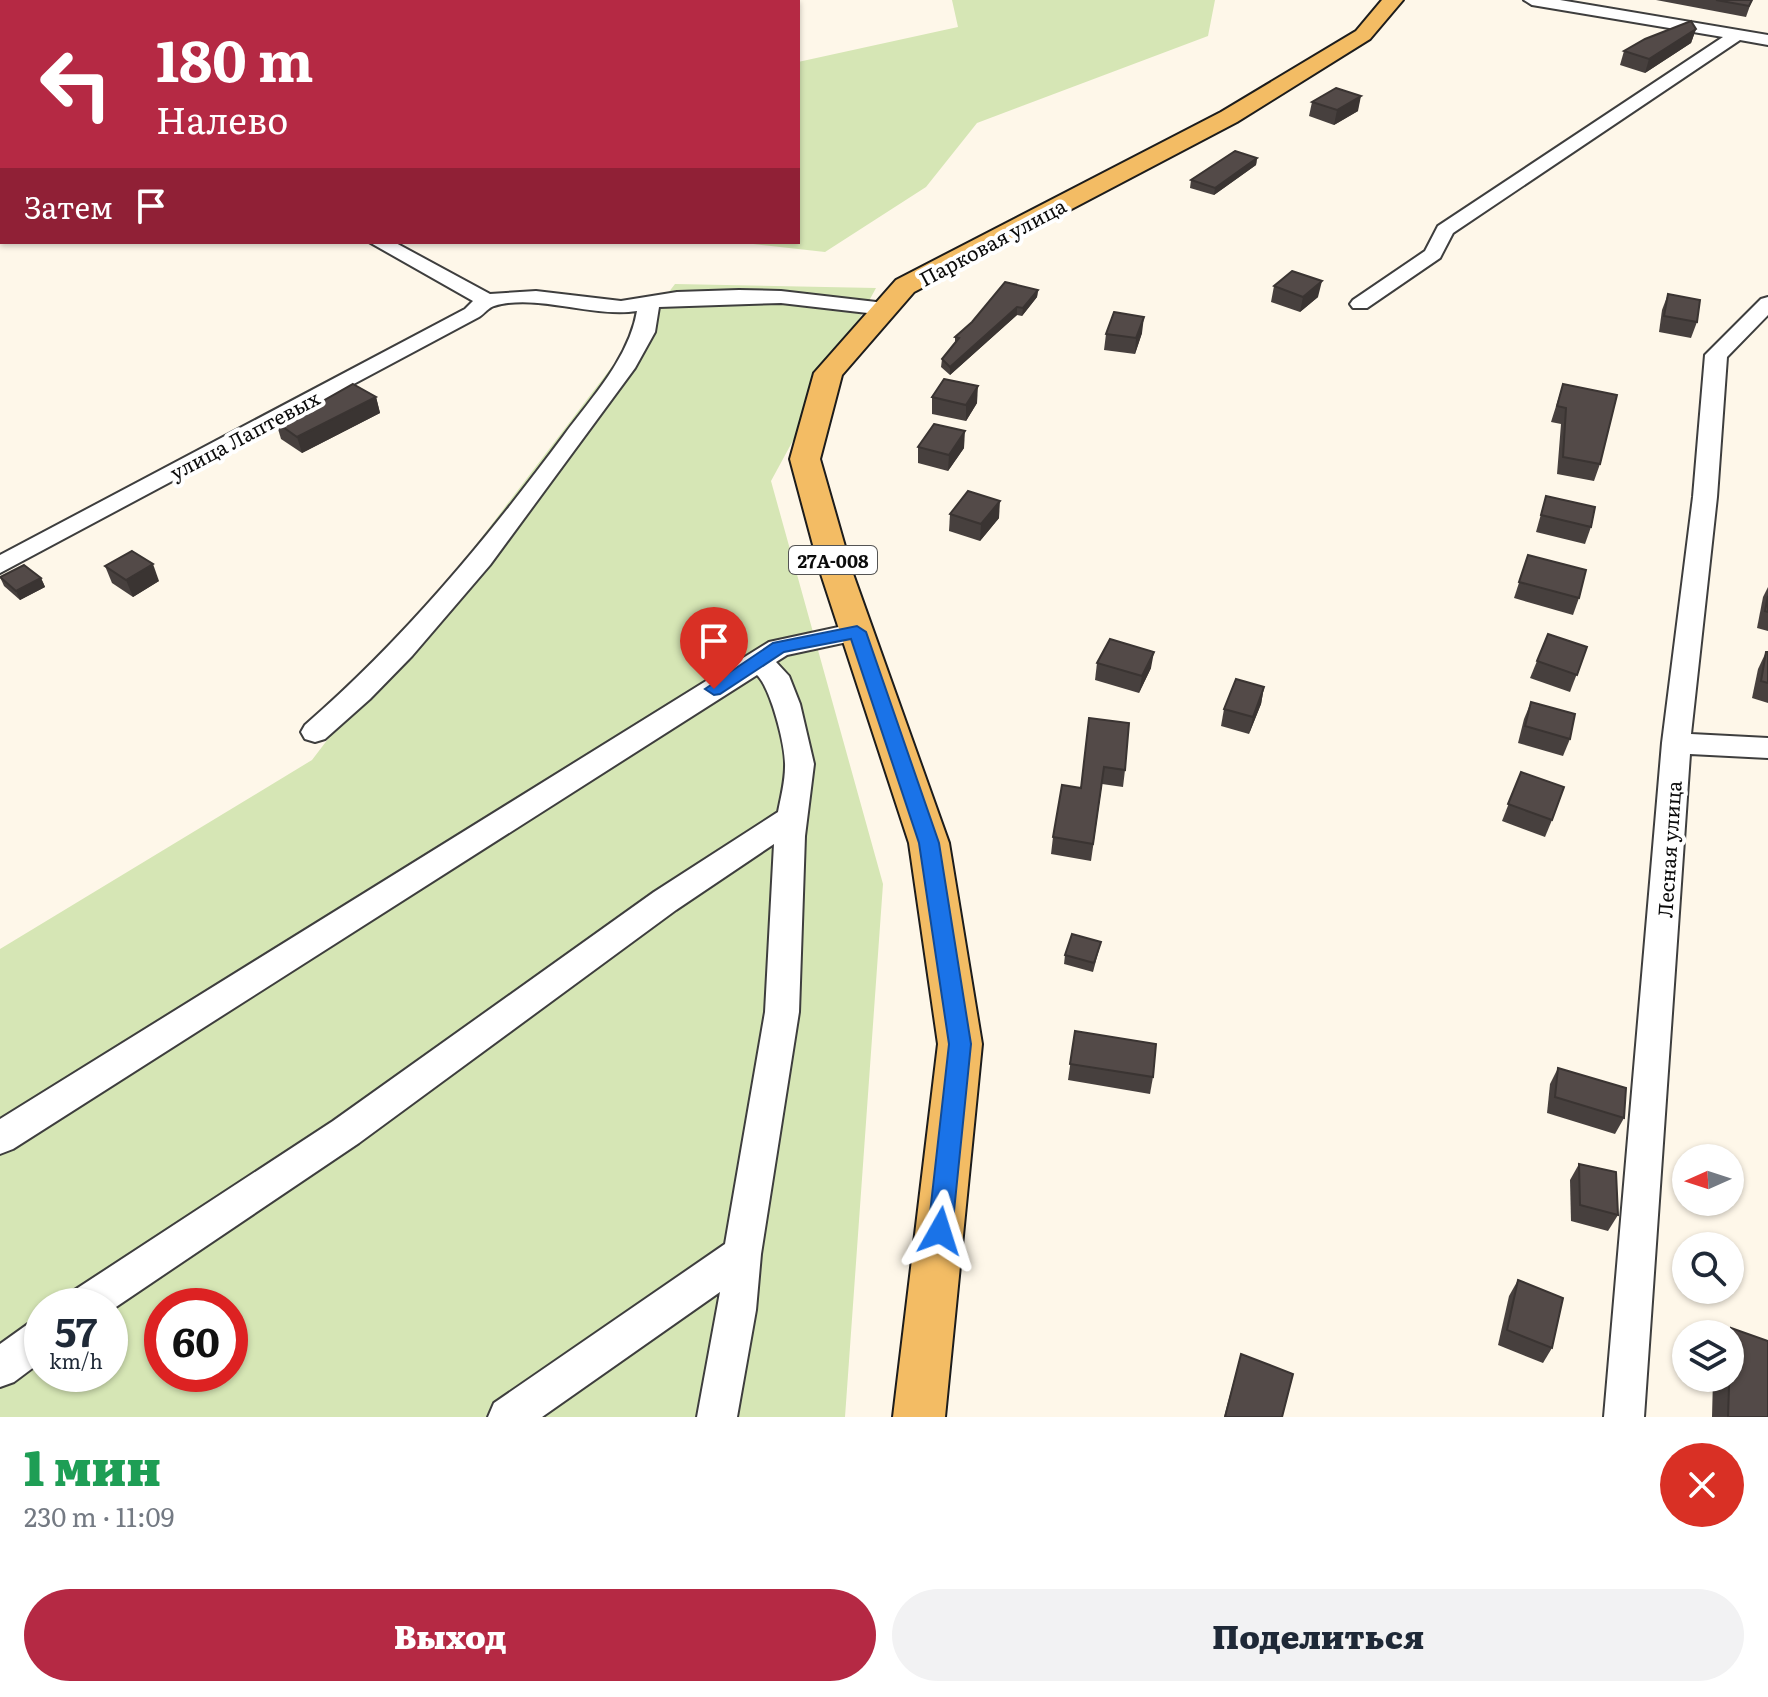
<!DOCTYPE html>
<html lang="ru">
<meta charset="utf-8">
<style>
:root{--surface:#fff;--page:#f2f2f3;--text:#1f2937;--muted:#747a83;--accent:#b52944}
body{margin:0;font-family:Literata,serif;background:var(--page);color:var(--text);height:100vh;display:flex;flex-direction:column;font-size:30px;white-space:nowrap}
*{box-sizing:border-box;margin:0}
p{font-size:26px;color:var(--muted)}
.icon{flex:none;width:44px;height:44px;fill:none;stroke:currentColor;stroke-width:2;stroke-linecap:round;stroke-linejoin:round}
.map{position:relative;height:1417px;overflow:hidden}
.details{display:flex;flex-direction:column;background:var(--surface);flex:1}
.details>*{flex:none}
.banner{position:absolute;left:0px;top:0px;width:800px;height:244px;box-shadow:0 2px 6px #0004;background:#b52944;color:#fff;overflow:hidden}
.needle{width:52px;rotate:267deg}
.tools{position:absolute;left:1672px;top:1144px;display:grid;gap:16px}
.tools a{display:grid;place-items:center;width:72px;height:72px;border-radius:50%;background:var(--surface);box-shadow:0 2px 6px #0004;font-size:40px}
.speed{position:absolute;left:24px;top:1288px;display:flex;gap:16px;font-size:40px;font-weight:700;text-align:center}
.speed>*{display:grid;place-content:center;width:104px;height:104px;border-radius:50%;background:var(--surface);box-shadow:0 2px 6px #0004;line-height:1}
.speed small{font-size:20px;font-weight:400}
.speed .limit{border:12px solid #d22;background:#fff;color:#111}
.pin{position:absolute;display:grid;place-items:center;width:68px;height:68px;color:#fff;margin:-82px -34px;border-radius:50% 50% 50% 0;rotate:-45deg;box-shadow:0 0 8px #0007}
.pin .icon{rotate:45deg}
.me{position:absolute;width:88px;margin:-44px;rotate:6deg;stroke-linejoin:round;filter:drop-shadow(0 0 6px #0008)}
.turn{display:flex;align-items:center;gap:28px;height:168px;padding:0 24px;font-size:36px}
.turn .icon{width:104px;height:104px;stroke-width:2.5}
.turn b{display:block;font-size:56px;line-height:68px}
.then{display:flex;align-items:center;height:76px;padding:0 24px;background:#0003;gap:16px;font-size:30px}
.round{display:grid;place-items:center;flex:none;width:84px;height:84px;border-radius:42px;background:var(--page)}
.head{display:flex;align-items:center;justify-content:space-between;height:136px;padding:0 24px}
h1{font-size:48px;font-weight:800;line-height:60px;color:#1e9e55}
.button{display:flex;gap:16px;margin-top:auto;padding:16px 24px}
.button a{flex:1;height:92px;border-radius:48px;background:var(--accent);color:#fff;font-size:32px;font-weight:800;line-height:92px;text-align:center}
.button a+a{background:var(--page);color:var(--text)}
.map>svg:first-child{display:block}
.green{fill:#d6e6b5;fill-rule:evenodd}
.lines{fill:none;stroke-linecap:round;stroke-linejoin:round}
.minor-casing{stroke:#3e3e3e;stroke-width:4}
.major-casing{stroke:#1c1c1c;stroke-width:4}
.minor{fill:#fff;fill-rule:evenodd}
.major{fill:#f3bc64;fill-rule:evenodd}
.wall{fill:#47403e}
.shaded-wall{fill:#3a3432}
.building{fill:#534a48;stroke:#3a3432;stroke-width:2}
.route{fill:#1a73e8;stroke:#114b97;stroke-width:2}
.labels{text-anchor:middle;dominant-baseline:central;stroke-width:8;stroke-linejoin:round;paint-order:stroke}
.shield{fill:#fff;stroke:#545454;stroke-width:2}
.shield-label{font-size:18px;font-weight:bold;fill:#0b0b0b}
.street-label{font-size:20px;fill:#0b0b0b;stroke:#fff}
</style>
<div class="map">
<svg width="1768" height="1417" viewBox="0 0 1768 1417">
<rect width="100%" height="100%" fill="#fef7e9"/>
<g class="green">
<polygon points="952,0 1215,0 1208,36 977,123 926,187 825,252 736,242 798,242 798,62 958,27"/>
<path d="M675,284L876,288L771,481L883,884L845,1417H0V949L312,760ZM42,1306H110V1374H42ZM162,1306H230V1374H162Z"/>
</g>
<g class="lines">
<g class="minor-casing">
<g id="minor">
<polygon points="1524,0 1560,0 1768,35 1768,45 1740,40 1453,233 1440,258 1367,308 1353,308 1350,304 1353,300 1425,251 1438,226 1723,37 1532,5"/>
<rect x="0" y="181" width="2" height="12"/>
<path d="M369,242H394L490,294L536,291L621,301L677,292L739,290L781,291L885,303L896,309L885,315L781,303L659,307L655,332L635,368L490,565L412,656L370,699L325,739L315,742L305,739L301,732L305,725C404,639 486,540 564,435C592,397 629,358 637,311C593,318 536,293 494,306C489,307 484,314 479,317L0,573V555L465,309L473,301Z"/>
<polygon points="1768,297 1768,315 1727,357 1717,497 1691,734 1768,738 1768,758 1690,754 1644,1417 1604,1417 1662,743 1693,497 1705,355 1761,299"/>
<path d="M857,623L866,626L870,632L866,638L787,655L776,662L789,676L800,704L814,764L805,836L799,1012L761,1254L756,1310L737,1417H697L720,1292L542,1417H488L494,1403L725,1244L765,1012L774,844L676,910L359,1143L110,1311V1306H65L70,1293L333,1121L654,892L778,812C781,797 785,781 785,767C786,747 771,688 757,675L13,1149L0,1154V1119L769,642Z"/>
<polygon points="42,1318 42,1361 14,1382 0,1387 0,1344 28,1324"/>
</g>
</g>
<g class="major-casing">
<polygon id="major" points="1382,0 1403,0 1370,39 1237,122 914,292 842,375 820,459 852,571 949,843 982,1044 945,1417 893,1417 938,1044 909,843 820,571 790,459 814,373 896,280 1221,112 1356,31"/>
</g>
<use href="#minor" class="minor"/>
<use href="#major" class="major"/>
</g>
<g class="wall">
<polygon points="1656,0 1752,0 1746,17"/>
<polygon points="1696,29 1691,43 1645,73 1620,65 1624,51"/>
<polygon points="1312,102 1358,111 1334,125 1309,116"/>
<polygon points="1257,158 1256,165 1214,195 1190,188 1191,180"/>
<polygon points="1274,286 1318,297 1300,312 1271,302"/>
<polygon points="1038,290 1037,297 1022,316 1017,315 950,375 941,367 942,359 955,343 955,337"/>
<polygon points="1668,294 1697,322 1691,338 1659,332 1662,310"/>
<polygon points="1142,333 1135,354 1104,350 1106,334"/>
<polygon points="1563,384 1600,464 1594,481 1557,474 1561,424 1551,422"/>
<polygon points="376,397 380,413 302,453 281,439 276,422"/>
<polygon points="932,397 977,403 966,421 932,414"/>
<polygon points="918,447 964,448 948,471 918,463"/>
<polygon points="1546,496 1591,527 1585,544 1536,532"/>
<polygon points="950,514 999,518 980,541 949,531"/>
<polygon points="1528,555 1579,598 1573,615 1514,598"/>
<polygon points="105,566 159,581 133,597 112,583"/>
<polygon points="0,577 41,578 45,587 20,600 4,586"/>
<polygon points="1768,587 1768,631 1757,628 1763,597"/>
<polygon points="1587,647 1570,692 1530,678 1537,661"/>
<polygon points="1766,652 1768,652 1768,703 1752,698 1758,669"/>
<polygon points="1097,663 1151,668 1139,693 1095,680"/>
<polygon points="1264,687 1261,704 1249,734 1221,726 1224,709"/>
<polygon points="1531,702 1570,739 1563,756 1518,743 1524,719"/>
<polygon points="1089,718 1125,770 1123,787 1102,784 1091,861 1051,854 1053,837 1081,788"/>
<polygon points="1521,772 1552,820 1545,837 1502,821"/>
<polygon points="1101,942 1093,972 1064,964 1065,955"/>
<polygon points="1075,1031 1153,1077 1150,1094 1068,1080"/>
<polygon points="1558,1068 1624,1118 1615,1134 1547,1113 1550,1084"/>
<polygon points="1579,1164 1618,1215 1608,1231 1571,1221 1570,1180"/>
<polygon points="1518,1280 1552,1348 1543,1363 1498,1345 1509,1296"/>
<polygon points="1731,1328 1768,1417 1712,1417 1713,1378 1730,1378 1730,1334 1727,1334"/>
<polygon points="1241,1354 1282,1417 1224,1417"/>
</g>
<g class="shaded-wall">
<polygon points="1696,29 1691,43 1645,73 1649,59"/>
<polygon points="1361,96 1358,111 1334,125 1337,110"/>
<polygon points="1257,158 1256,165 1214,195 1215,188"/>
<polygon points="1322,281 1318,297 1300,312 1303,297"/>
<polygon points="1038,290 1037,297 1022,316 1023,308"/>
<polygon points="1017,307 1017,315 950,375 950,367"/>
<polygon points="1144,317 1142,333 1135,354 1136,338"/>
<polygon points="978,386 977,403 966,421 966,405"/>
<polygon points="376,397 380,413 302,453 297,437"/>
<polygon points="965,431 964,448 948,471 949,455"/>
<polygon points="1000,501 999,518 980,541 981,524"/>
<polygon points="153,564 159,581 133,597 126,580"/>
<polygon points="41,578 45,587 20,600 16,591"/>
<polygon points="1154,652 1151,668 1139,693 1142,676"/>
<polygon points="1264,687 1261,704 1249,734 1253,717"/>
</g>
<g class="building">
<polygon points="1716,0 1752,0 1749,6"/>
<polygon points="1691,21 1696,29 1649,59 1624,51 1645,39"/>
<polygon points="1336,88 1361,96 1337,110 1312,102"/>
<polygon points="1235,151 1257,158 1215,188 1191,180"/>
<polygon points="1292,271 1322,281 1303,297 1274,286"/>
<polygon points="1005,282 1038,290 1023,308 1017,307 950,367 942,359 959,338 955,337 972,322"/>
<polygon points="1668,294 1700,300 1697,322 1664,316"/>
<polygon points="1114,312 1144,317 1136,338 1106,334"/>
<polygon points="944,379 978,386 966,405 932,397"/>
<polygon points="353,384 376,397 297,437 276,422 312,407"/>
<polygon points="1563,384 1617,395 1600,464 1563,457 1566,408 1557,406"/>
<polygon points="934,424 965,431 949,455 918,447"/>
<polygon points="968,491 1000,501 981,524 950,514"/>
<polygon points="1546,496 1595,507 1591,527 1541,515"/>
<polygon points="132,551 153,564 126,580 105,566"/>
<polygon points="1528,555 1586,570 1579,598 1519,582"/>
<polygon points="24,565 41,578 16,591 0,577"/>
<polygon points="1768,596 1768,612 1765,611"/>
<polygon points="1548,634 1587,647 1577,675 1537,661"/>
<polygon points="1110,639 1154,652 1142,676 1097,663"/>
<polygon points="1766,652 1768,652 1768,683 1761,681"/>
<polygon points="1236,679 1264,687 1253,717 1224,709"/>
<polygon points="1531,702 1575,714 1570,739 1525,726"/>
<polygon points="1089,718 1129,723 1125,770 1104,767 1093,844 1053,837 1062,785 1081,788"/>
<polygon points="1521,772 1564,787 1552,820 1508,804"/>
<polygon points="1072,934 1101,942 1094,963 1065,955"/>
<polygon points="1075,1031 1156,1044 1153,1077 1070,1064"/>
<polygon points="1558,1068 1626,1088 1624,1118 1555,1097"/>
<polygon points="1579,1164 1616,1172 1618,1215 1580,1205"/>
<polygon points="1518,1280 1563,1298 1552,1348 1507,1330"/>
<polygon points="1731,1328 1768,1341 1768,1417 1728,1417"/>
<polygon points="1241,1354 1293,1374 1282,1417 1225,1417"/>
</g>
<polygon class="route" points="857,626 866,632 939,843 971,1044 952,1231 948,1238 940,1242 931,1238 928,1231 949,1044 919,843 851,639 784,652 720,694 714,695 705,689 773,643"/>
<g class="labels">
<rect class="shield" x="789" y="546" width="88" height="28" rx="6"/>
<g class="shield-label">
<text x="833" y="560">27А-008</text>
</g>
<g class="street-label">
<text transform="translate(992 241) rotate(-28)">Парковая улица</text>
<text transform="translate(244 434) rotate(-28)">улица Лаптевых</text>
<text transform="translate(1668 849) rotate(-86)">Лесная улица</text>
</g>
</g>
</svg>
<div class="tools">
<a><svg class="needle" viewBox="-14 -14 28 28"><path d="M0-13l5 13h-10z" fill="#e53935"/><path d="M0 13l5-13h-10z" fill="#747a83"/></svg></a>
<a><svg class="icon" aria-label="search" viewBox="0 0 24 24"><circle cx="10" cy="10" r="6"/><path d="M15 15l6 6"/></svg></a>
<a><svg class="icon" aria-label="layers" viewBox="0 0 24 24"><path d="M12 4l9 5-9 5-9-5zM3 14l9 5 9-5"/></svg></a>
</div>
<div class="speed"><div>57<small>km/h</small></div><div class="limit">60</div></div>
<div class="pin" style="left:714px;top:689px;background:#d93025"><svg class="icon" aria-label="arrive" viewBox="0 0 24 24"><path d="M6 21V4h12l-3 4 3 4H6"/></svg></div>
<svg class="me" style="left:940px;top:1231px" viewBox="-20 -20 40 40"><path d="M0-17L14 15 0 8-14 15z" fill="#1a73e8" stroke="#fff" stroke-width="4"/></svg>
<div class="banner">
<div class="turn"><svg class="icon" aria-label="left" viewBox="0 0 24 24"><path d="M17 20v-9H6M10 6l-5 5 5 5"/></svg><div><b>180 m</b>Налево</div></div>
<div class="then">Затем<svg class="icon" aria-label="arrive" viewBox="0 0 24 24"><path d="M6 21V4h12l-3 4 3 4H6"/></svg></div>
</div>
</div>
<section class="details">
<div class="head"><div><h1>1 мин</h1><p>230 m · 11:09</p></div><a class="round" style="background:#d93025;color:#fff"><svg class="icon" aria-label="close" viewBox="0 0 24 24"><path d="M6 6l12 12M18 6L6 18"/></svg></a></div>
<div class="button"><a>Выход</a><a>Поделиться</a></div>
</section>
